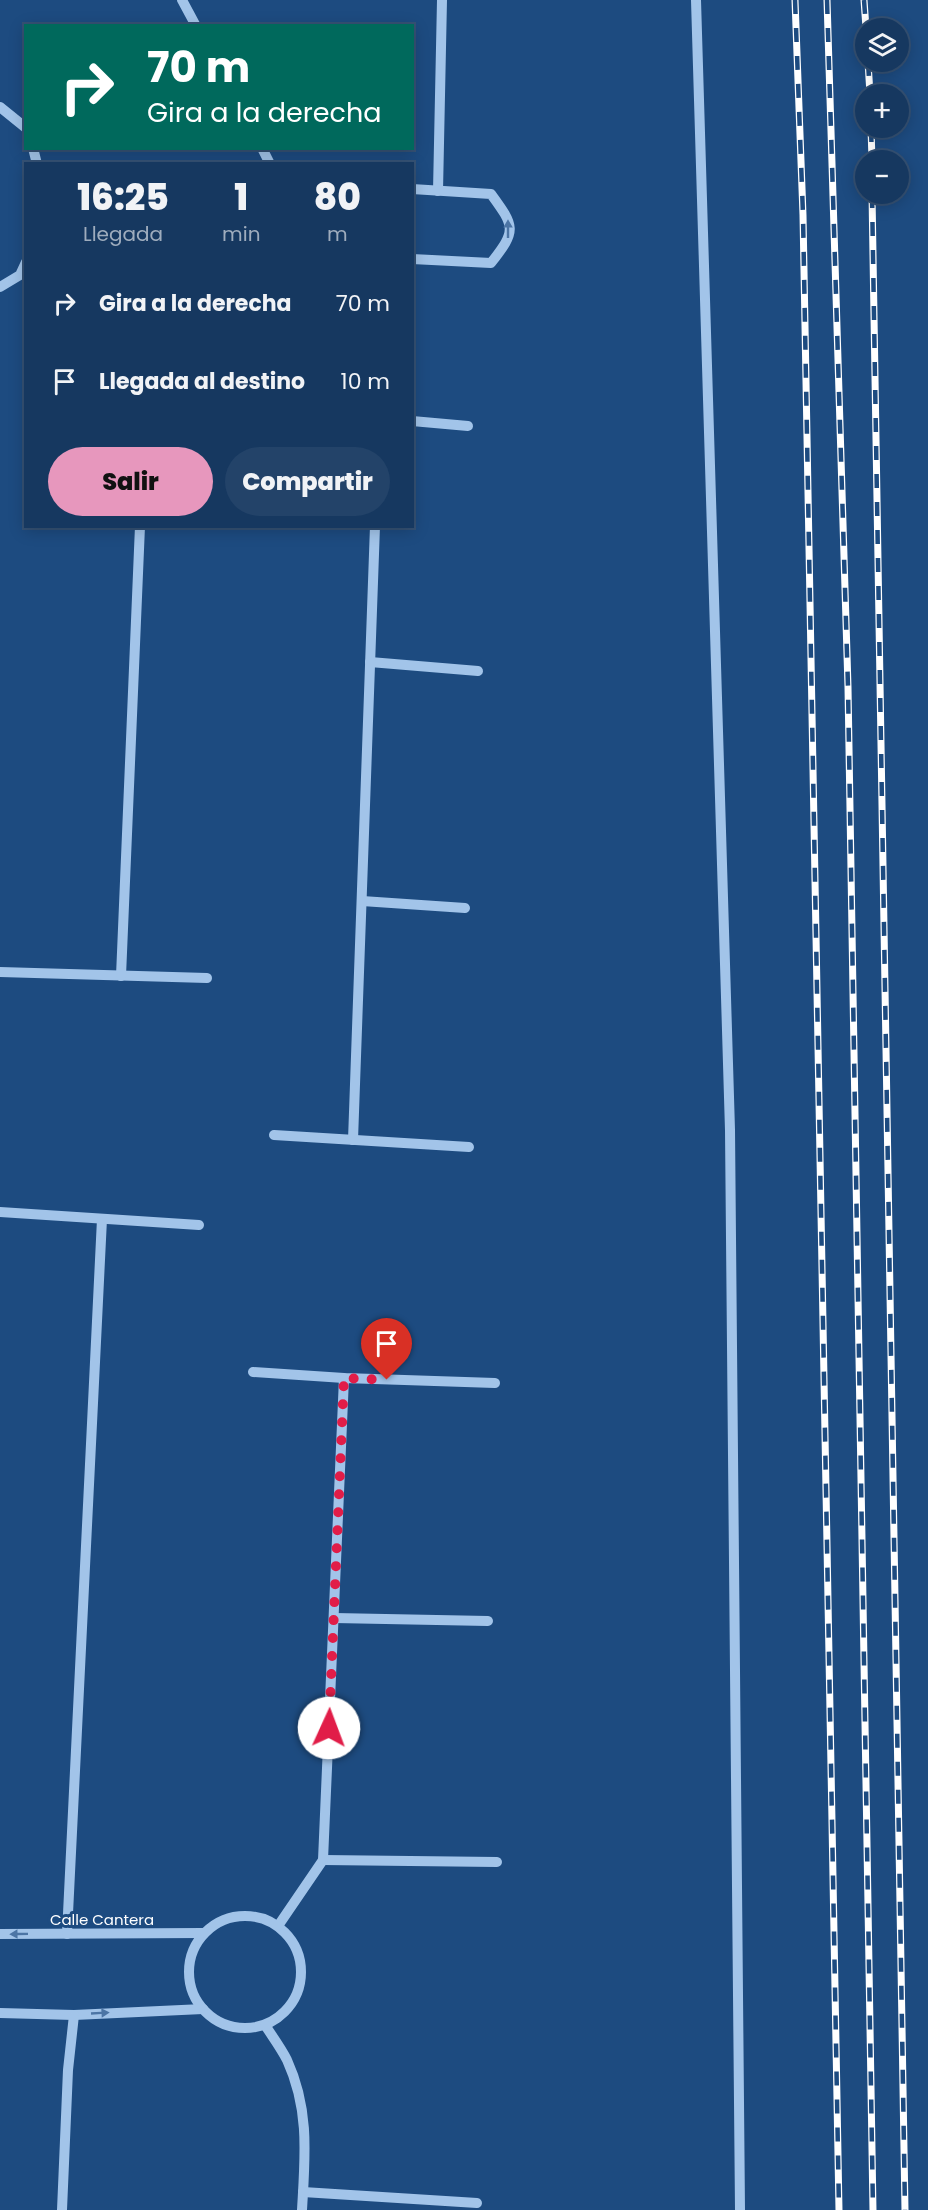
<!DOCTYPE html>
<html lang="es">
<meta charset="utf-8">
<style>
:root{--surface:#163860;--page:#234369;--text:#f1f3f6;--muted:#9eacbd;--line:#355275;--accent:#e797bd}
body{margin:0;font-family:Poppins,sans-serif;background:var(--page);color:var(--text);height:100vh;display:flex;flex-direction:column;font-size:22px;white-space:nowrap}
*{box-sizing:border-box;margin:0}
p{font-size:20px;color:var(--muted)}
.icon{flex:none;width:33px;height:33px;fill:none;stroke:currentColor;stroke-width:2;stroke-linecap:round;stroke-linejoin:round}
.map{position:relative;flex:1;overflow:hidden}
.details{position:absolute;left:24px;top:162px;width:390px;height:366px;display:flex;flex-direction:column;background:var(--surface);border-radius:0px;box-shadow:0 3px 15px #0003,0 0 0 2px var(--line)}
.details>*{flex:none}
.hud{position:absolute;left:24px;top:24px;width:390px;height:126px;border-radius:0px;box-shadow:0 3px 15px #0003,0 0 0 2px var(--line);background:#00695c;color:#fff;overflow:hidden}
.controls{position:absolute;left:855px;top:18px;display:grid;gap:12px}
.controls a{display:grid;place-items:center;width:54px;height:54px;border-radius:50%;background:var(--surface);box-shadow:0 3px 15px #0003,0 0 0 2px var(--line);font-size:30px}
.pin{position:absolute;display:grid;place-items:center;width:51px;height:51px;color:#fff;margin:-62px -26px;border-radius:50% 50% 50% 0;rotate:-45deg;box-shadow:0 0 6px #0007}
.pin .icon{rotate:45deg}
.me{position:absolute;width:66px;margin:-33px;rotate:2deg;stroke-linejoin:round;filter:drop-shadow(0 0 4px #0008)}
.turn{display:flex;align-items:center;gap:21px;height:126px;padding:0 24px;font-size:27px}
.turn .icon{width:78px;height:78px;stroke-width:2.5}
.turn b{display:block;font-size:42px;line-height:51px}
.eta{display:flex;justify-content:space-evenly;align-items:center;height:102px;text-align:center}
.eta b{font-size:36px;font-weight:800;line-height:42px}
.primary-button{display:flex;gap:12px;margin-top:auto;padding:12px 24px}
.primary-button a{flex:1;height:69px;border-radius:36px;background:var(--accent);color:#111;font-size:24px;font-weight:800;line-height:69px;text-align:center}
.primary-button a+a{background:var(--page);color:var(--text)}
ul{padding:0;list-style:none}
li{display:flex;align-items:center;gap:18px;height:78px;padding:0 24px}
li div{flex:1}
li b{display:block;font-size:22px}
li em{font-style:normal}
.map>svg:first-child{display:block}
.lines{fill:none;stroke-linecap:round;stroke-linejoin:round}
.minor{stroke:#a2c4e9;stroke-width:10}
.rail-casing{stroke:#fff;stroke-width:7}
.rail{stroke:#1d4b80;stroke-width:4.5;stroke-dasharray:14;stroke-linecap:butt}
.oneway{fill:#4c75a5}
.route{stroke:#e11d48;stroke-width:10;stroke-dasharray:0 18}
.labels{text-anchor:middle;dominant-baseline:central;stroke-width:6;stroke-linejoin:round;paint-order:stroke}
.street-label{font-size:15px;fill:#fff;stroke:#1d4b80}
</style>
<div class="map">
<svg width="928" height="2210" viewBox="0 0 928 2210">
<rect width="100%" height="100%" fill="#1d4b80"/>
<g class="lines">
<g class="minor">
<polyline points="182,0 196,26"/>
<polyline points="696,0 730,1130 740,2210"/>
<polyline points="0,107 26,128"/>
<polyline points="33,148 37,164"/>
<polyline points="262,148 270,164"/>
<path d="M412,189L491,194C515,227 517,230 491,263L412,259"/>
<polyline points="438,191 442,0"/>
<polyline points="0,287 20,275 26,262"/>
<polyline points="412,421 468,426"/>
<polyline points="370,662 478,671"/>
<polyline points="362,901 465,908"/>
<polyline points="0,972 207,978"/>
<polyline points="121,976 140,526"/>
<polyline points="274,1135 469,1147"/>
<polyline points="353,1140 375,526"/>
<polyline points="0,1212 199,1225"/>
<polyline points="253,1372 344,1378 495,1383"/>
<polyline points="334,1618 488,1621"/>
<polyline points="323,1860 497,1862"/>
<circle cx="245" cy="1972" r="56"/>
<polyline points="278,1926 323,1860 344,1378"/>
<polyline points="0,1934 203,1933"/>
<polyline points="67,1934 102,1219"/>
<polyline points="0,2013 74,2015 203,2009"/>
<path d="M265,2025C272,2036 281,2048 287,2060C310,2110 305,2157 302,2210"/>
<polyline points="303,2192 477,2203"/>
<polyline points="62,2210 68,2070 74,2015"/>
</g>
<g class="rail-casing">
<g id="rail">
<polyline points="795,0 803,215 839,2210"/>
<polyline points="827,0 848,687 873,2210"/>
<polyline points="864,0 866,28"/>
<polyline points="868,62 870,94"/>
<polyline points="871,128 872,160"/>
<polyline points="872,194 905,2210"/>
</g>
</g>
<use href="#rail" class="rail"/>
</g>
<defs><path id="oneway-solid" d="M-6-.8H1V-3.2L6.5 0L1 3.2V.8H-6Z" transform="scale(1.5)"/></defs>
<g class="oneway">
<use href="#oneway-solid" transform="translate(508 229) rotate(-90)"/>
<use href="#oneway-solid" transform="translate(19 1934) rotate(179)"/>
<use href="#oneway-solid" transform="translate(100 2013) rotate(-3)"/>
</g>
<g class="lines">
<polyline class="route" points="329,1728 344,1378 387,1380"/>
</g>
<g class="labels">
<g class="street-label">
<text x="102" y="1919">Calle Cantera</text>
</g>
</g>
</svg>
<div class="controls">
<a><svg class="icon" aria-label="layers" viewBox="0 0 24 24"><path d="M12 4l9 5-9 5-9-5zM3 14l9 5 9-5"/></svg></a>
<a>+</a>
<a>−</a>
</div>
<div class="pin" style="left:387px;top:1380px;background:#d93025"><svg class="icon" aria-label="arrive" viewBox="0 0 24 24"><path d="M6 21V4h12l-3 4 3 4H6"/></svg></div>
<svg class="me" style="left:329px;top:1728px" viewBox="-20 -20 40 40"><circle r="19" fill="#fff"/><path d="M0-13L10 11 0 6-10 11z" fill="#e11d48"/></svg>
<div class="hud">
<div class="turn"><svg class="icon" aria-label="right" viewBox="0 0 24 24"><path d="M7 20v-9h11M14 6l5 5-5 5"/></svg><div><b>70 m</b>Gira a la derecha</div></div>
</div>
<section class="details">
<div class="eta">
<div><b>16:25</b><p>Llegada</p></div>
<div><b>1</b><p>min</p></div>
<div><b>80</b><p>m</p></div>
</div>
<ul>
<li><svg class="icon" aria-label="right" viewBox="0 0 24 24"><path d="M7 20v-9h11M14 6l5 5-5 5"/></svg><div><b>Gira a la derecha</b></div><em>70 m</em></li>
<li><svg class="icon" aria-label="arrive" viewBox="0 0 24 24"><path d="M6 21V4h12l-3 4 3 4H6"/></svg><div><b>Llegada al destino</b></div><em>10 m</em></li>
</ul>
<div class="primary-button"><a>Salir</a><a>Compartir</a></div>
</section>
</div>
